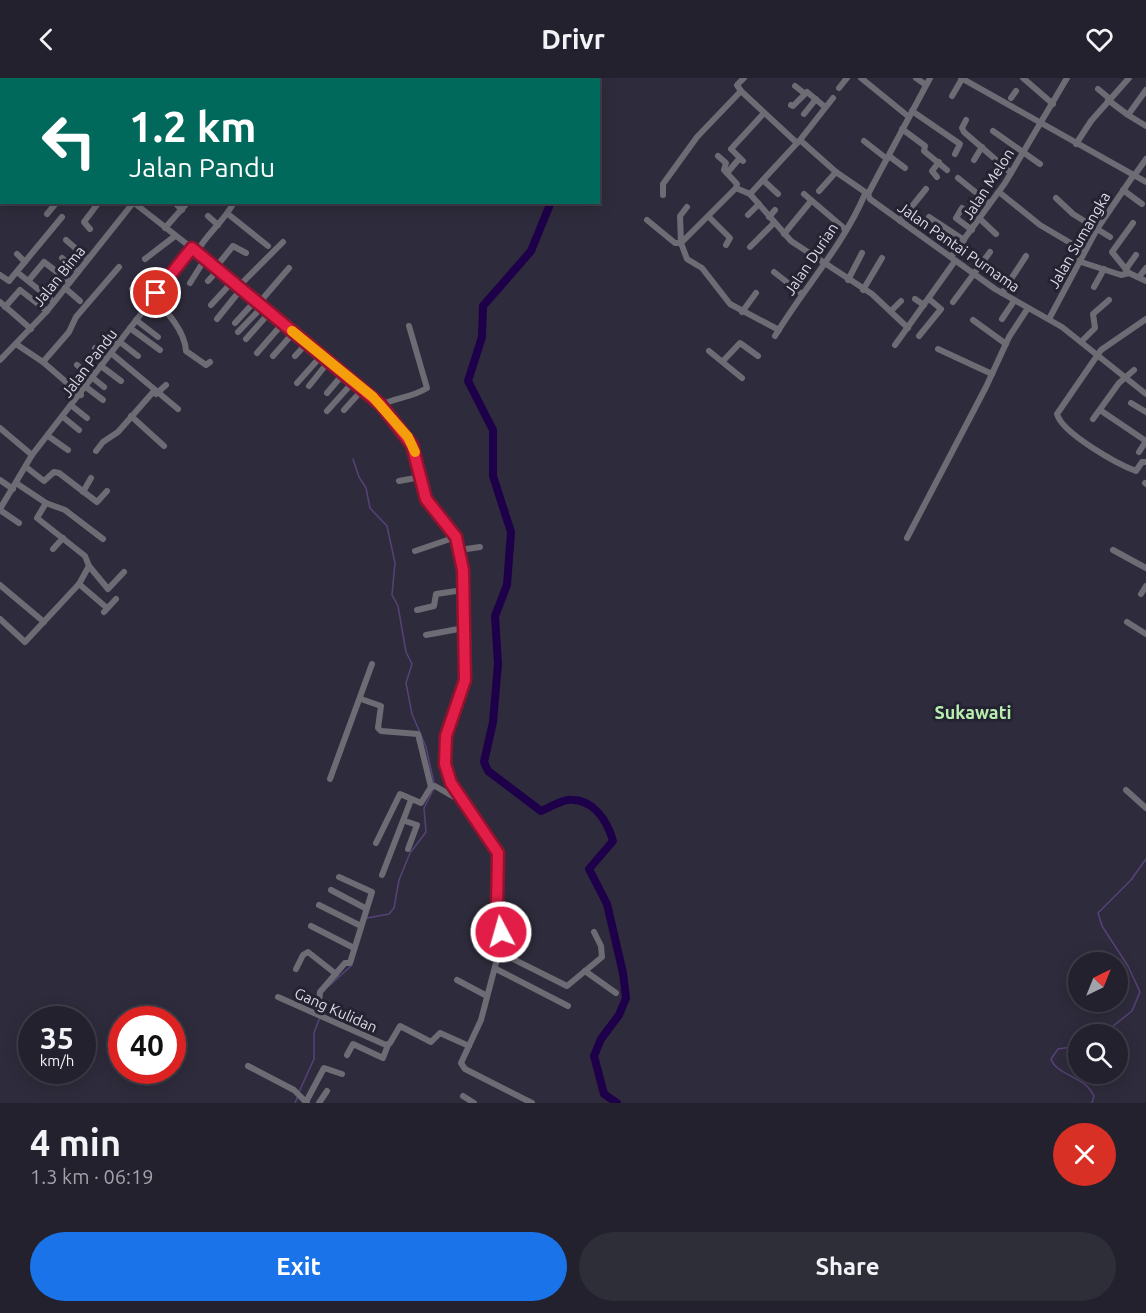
<!DOCTYPE html>
<meta charset="utf-8">
<style>
:root{--surface:#22212d;--page:#2e2e39;--text:#f1f3f6;--muted:#a2a3aa;--line:#3f3e49;--accent:#1a73e8}
body{margin:0;font-family:Ubuntu,sans-serif;background:var(--page);color:var(--text);height:100vh;display:flex;flex-direction:column;font-size:22px;white-space:nowrap}
*{box-sizing:border-box;margin:0}
p{font-size:20px;color:var(--muted)}
.icon{flex:none;width:33px;height:33px;fill:none;stroke:currentColor;stroke-width:2;stroke-linecap:round;stroke-linejoin:round}
.map{position:relative;height:1025px;overflow:hidden}
.panel{display:flex;flex-direction:column;background:var(--surface);flex:1}
.panel>*{flex:none}
.banner{position:absolute;left:0px;top:0px;width:600px;height:126px;box-shadow:0 3px 15px #0003,0 0 0 2px var(--line);background:#00695c;color:#fff;overflow:hidden}
.needle{width:39px;rotate:43deg}
.controls{position:absolute;left:1068px;top:874px;display:grid;gap:12px}
.controls a{display:grid;place-items:center;width:60px;height:60px;border-radius:50%;background:var(--surface);box-shadow:0 3px 15px #0003,0 0 0 2px var(--line);font-size:30px}
.speed{position:absolute;left:18px;top:928px;display:flex;gap:12px;font-size:30px;font-weight:700;text-align:center}
.speed>*{display:grid;place-content:center;width:78px;height:78px;border-radius:50%;background:var(--surface);box-shadow:0 3px 15px #0003,0 0 0 2px var(--line);line-height:1}
.speed small{font-size:15px;font-weight:400}
.speed .limit{border:9px solid #d22;background:#fff;color:#111}
.pin{position:absolute;display:grid;place-items:center;width:51px;height:51px;color:#fff;margin:-26px;border:3px solid #fff;border-radius:50%;box-shadow:0 2px 6px #0007}
.me{position:absolute;width:66px;margin:-33px;rotate:354deg;stroke-linejoin:round;filter:drop-shadow(0 0 4px #0008)}
.turn{display:flex;align-items:center;gap:21px;height:126px;padding:0 30px;font-size:27px}
.turn .icon{width:78px;height:78px;stroke-width:2.5}
.turn b{display:block;font-size:42px;line-height:51px}
.round{display:grid;place-items:center;flex:none;width:63px;height:63px;border-radius:32px;background:var(--page)}
.head{display:flex;align-items:center;justify-content:space-between;height:102px;padding:0 30px}
h1{font-size:36px;font-weight:600;line-height:45px}
.button{display:flex;gap:12px;margin-top:auto;padding:12px 30px}
.button a{flex:1;height:69px;border-radius:36px;background:var(--accent);color:#fff;font-size:24px;font-weight:600;line-height:69px;text-align:center}
.button a+a{background:var(--page);color:var(--text)}
header{display:flex;justify-content:space-between;align-items:center;height:78px;padding:0 30px;background:var(--surface);font-size:27px;font-weight:600}
.map>svg:first-child{display:block}
.lines{fill:none;stroke-linecap:round;stroke-linejoin:round}
.stream{stroke:#574278;stroke-width:1.5}
.river{stroke:#1d0049;stroke-width:8}
.minor{stroke:#6d6c75;stroke-width:6}
.major{stroke:#aca9bb;stroke-width:8}
.route-casing{stroke:#92132f;stroke-width:15}
.route{stroke:#e11d48;stroke-width:10}
.slow{stroke:#f59e0b;stroke-width:10}
.labels{text-anchor:middle;dominant-baseline:central;stroke-width:6;stroke-linejoin:round;paint-order:stroke}
.street-label{font-size:15px;fill:#dddce7;stroke:#252232}
.quarter-label{font-size:18px;font-weight:bold;fill:#b8efb1;stroke:#252232}
</style>
<header><svg class="icon" aria-label="back" viewBox="0 0 24 24"><path d="M15 5l-7 7 7 7"/></svg>Drivr<svg class="icon" aria-label="heart" viewBox="0 0 24 24"><path d="M12 20l-8-8c-3-5 5-10 8-4 3-6 11-1 8 4z"/></svg></header>
<div class="map">
<svg width="1146" height="1025" viewBox="0 0 1146 1025">
<rect width="100%" height="100%" fill="#2e2c3c"/>
<g class="lines">
<g class="stream">
<polyline points="353,381 359,399 366,410 370,430 387,448 395,485 392,517 398,528 406,574 412,586 406,605 412,636 426,669 434,705"/>
<polyline points="367,840 389,836 394,830 399,802 410,775 426,754 424,730 434,710"/>
<polyline points="329,908 352,887"/>
<polyline points="1102,957 1132,933 1140,914 1128,888 1102,848 1098,835 1131,802 1146,781"/>
<path d="M1078,968L1058,971L1051,981C1057,998 1084,997 1094,1018L1092,1025"/>
<polyline points="299,1014 314,981 314,955 320,939"/>
<polyline points="295,1025 298,1018"/>
</g>
<g class="river">
<polyline points="528,2 529,0"/>
<path d="M551,124L531,173L483,228L482,259L468,303L493,352V398L511,454L507,507L495,538L498,586L493,644L484,684L488,693L541,733C549,730 559,723 568,722C593,720 607,742 613,763L589,791L607,826L623,895L626,920L619,937L601,961L594,978L604,1016L617,1025"/>
</g>
<g class="minor">
<polyline points="132,0 134,0"/>
<polyline points="226,0 228,2"/>
<polyline points="744,0 737,7 741,13 797,65"/>
<polyline points="861,0 909,39"/>
<polyline points="916,0 926,7"/>
<polyline points="961,0 1146,104"/>
<polyline points="1023,0 1053,26"/>
<polyline points="30,2 31,0"/>
<polyline points="181,2 183,0"/>
<polyline points="232,2 233,0"/>
<polyline points="795,8 804,15"/>
<polyline points="839,10 847,0"/>
<polyline points="1098,11 1110,21"/>
<polyline points="1146,12 1128,37 1146,48"/>
<polyline points="952,18 962,1"/>
<polyline points="833,20 800,62 836,94 868,116 870,121 995,211 1062,249 1146,316"/>
<polyline points="1011,20 1016,13"/>
<polyline points="1108,22 1128,37"/>
<polyline points="791,27 793,28 807,14 825,29"/>
<polyline points="912,33 960,66 955,76"/>
<polyline points="804,36 816,21"/>
<polyline points="0,42 2,40"/>
<polyline points="966,42 962,50 964,54 1011,95"/>
<polyline points="902,51 925,68 924,73 947,92"/>
<polyline points="993,53 1040,86"/>
<polyline points="864,63 887,81"/>
<polyline points="1076,66 1091,43 1129,0"/>
<polyline points="889,78 905,90"/>
<polyline points="974,82 982,69"/>
<polyline points="743,83 731,71 764,35"/>
<polyline points="727,95 739,81"/>
<polyline points="1134,98 1146,81"/>
<polyline points="937,99 932,93 939,84"/>
<polyline points="958,100 989,125"/>
<polyline points="763,102 778,116"/>
<polyline points="736,110 750,116 791,163 872,216 908,250"/>
<polyline points="1123,112 1142,126"/>
<polyline points="819,113 836,94"/>
<polyline points="999,114 1040,147 1084,173"/>
<polyline points="750,116 798,64"/>
<polyline points="804,116 845,151"/>
<polyline points="868,116 930,0"/>
<polyline points="663,117 663,106 697,59 741,13"/>
<polyline points="1056,120 1073,136 1110,159"/>
<polyline points="133,124 216,189 381,327 413,367 426,421 456,459 463,492 465,602 446,658 445,686 451,705 498,775 497,828 501,866 481,942 461,985 465,991 532,1025"/>
<polyline points="175,125 182,132"/>
<polyline points="687,129 680,138 681,165 687,181 702,190 730,226 779,252"/>
<polyline points="962,130 956,140 972,152"/>
<polyline points="47,136 57,124"/>
<polyline points="228,136 268,168"/>
<polyline points="748,137 759,126"/>
<polyline points="208,138 218,147"/>
<polyline points="709,139 730,160 726,167"/>
<polyline points="769,139 775,132"/>
<polyline points="929,139 964,162"/>
<polyline points="980,141 996,156"/>
<polyline points="647,142 675,165 681,165 736,110 737,106 724,92 726,85 718,78"/>
<polyline points="900,143 926,111"/>
<polyline points="165,150 188,124"/>
<polyline points="90,151 84,144 99,124"/>
<polyline points="784,156 811,123"/>
<polyline points="66,162 88,181"/>
<polyline points="750,169 774,145"/>
<path d="M197,174C207,155 224,144 234,124"/>
<polyline points="17,176 25,184"/>
<polyline points="951,179 1005,105 1067,0"/>
<polyline points="62,180 78,194"/>
<polyline points="145,181 175,158"/>
<polyline points="1078,183 1121,197 1129,195 1146,203"/>
<polyline points="216,189 233,168 246,175"/>
<polyline points="1126,191 1136,177"/>
<polyline points="17,194 54,224"/>
<polyline points="774,194 802,216"/>
<polyline points="1129,195 1112,174 1133,145"/>
<polyline points="0,197 9,203 62,139"/>
<polyline points="1139,199 1146,190"/>
<polyline points="29,202 44,184 70,204"/>
<polyline points="848,202 862,175"/>
<polyline points="208,203 219,191"/>
<polyline points="190,205 205,181"/>
<polyline points="239,208 283,164"/>
<polyline points="1094,209 1104,191"/>
<polyline points="65,210 80,223"/>
<polyline points="132,211 149,225"/>
<polyline points="863,212 882,180"/>
<polyline points="1002,215 1026,178"/>
<path d="M153,219C167,234 185,253 186,273L206,287L210,284"/>
<polyline points="915,221 924,227"/>
<polyline points="0,224 31,251"/>
<polyline points="953,224 990,174"/>
<polyline points="259,225 289,190"/>
<polyline points="211,227 233,203"/>
<polyline points="5,229 20,212 47,233"/>
<polyline points="891,233 901,223"/>
<polyline points="742,234 756,215"/>
<polyline points="217,241 242,210"/>
<polyline points="1002,241 1014,223"/>
<polyline points="1049,241 1097,151 1133,98"/>
<path d="M1146,241L1101,272L1057,336C1062,355 1117,386 1136,393L1142,384H1146"/>
<polyline points="136,242 158,259"/>
<polyline points="973,242 1006,266"/>
<polyline points="235,245 256,222"/>
<polyline points="130,250 160,272"/>
<polyline points="238,254 263,228"/>
<path d="M775,258C803,211 843,168 865,116"/>
<polyline points="919,258 941,231 929,221"/>
<polyline points="110,259 116,264"/>
<polyline points="246,261 270,234"/>
<polyline points="120,264 138,278"/>
<polyline points="1081,264 1095,250 1093,236 1109,222"/>
<polyline points="16,266 43,284 81,317"/>
<polyline points="895,267 955,183"/>
<polyline points="95,270 106,281"/>
<polyline points="938,271 992,296"/>
<polyline points="709,273 742,300"/>
<polyline points="111,275 178,331"/>
<polyline points="257,275 283,245"/>
<polyline points="273,278 294,254"/>
<polyline points="295,278 307,265"/>
<polyline points="0,282 47,233 133,125"/>
<polyline points="723,283 740,265 758,278"/>
<polyline points="43,284 69,254 76,239 119,189"/>
<polyline points="77,287 104,309"/>
<polyline points="101,288 121,303"/>
<polyline points="297,305 322,277"/>
<polyline points="309,308 329,283"/>
<polyline points="86,309 103,322"/>
<polyline points="327,315 344,295"/>
<polyline points="156,316 166,307"/>
<polyline points="1131,325 1146,334"/>
<path d="M381,327C397,319 411,320 427,310L409,248"/>
<polyline points="72,328 87,340"/>
<polyline points="344,332 363,311"/>
<polyline points="1100,332 1146,363"/>
<polyline points="327,333 354,303"/>
<polyline points="131,338 164,368"/>
<polyline points="63,339 79,352"/>
<polyline points="1093,341 1119,305 1134,292"/>
<polyline points="0,350 32,377"/>
<polyline points="48,358 68,372"/>
<polyline points="96,373 103,364 118,354 154,313"/>
<polyline points="1139,374 1146,363"/>
<polyline points="26,389 44,403 54,394 59,395 97,424 107,413"/>
<polyline points="0,402 13,411"/>
<polyline points="399,403 421,399"/>
<polyline points="16,405 46,425 65,432 103,461"/>
<polyline points="1145,405 1146,406"/>
<polyline points="83,414 91,400"/>
<polyline points="46,425 37,440 85,478 89,488 108,511 124,494"/>
<polyline points="0,431 32,377 192,170"/>
<polyline points="0,432 19,445"/>
<polyline points="907,460 986,309 1009,259 1028,230"/>
<polyline points="53,471 63,460"/>
<polyline points="460,472 480,469"/>
<polyline points="1113,472 1146,490"/>
<polyline points="415,473 456,459"/>
<polyline points="79,506 107,530"/>
<polyline points="0,507 44,544"/>
<polyline points="1141,516 1146,508"/>
<polyline points="417,532 434,528 436,516 463,512"/>
<polyline points="104,534 116,521"/>
<polyline points="0,541 25,564 79,506 89,488"/>
<polyline points="1127,544 1146,556"/>
<polyline points="426,557 464,550"/>
<polyline points="361,621 381,628 378,650 381,653 418,656 431,709"/>
<polyline points="330,701 372,586"/>
<polyline points="1126,712 1146,730"/>
<polyline points="405,743 417,747 408,771"/>
<polyline points="376,765 400,716 421,725 431,709 435,708 454,719 460,719"/>
<polyline points="382,797 411,722"/>
<polyline points="331,812 365,830"/>
<polyline points="319,827 361,848"/>
<polyline points="311,848 354,870"/>
<polyline points="501,875 567,908 602,879 601,868 594,854"/>
<polyline points="296,891 303,877 308,874 336,896"/>
<polyline points="496,891 568,928"/>
<polyline points="585,893 616,915"/>
<polyline points="457,902 487,918"/>
<polyline points="278,919 386,967 390,965 400,948 431,964 440,955 469,968"/>
<polyline points="318,935 320,914 345,885 350,885 372,814 339,799"/>
<polyline points="347,977 353,966 383,980 388,967"/>
<polyline points="248,988 294,1012 307,1025"/>
<polyline points="463,1018 474,1025"/>
<polyline points="306,1024 324,990 342,996"/>
<polyline points="319,1025 327,1013"/>
</g>
<g class="major">
<polyline points="78,2 79,0"/>
<polyline points="0,95 2,93"/>
</g>
</g>
<g class="lines">
<g class="route-casing">
<polyline id="route" points="156,215 192,170 381,327 412,367 426,421 456,459 463,492 465,602 446,658 445,686 451,705 498,775 497,828 501,854"/>
</g>
<use href="#route" class="route"/>
<polyline class="slow" points="292,253 373,319 408,359 415,374"/>
</g>
<g class="labels">
<g class="street-label">
<text transform="translate(988 106) rotate(-57)">Jalan Melon</text>
<text transform="translate(1079 162) rotate(-60)">Jalan Sumangka</text>
<text transform="translate(959 169) rotate(35)">Jalan Pantai Purnama</text>
<text transform="translate(811 181) rotate(-56)">Jalan Durian</text>
<text transform="translate(59 198) rotate(-51)">Jalan Bima</text>
<text transform="translate(89 285) rotate(-53)">Jalan Pandu</text>
<text transform="translate(336 932) rotate(24)">Gang Kulidan</text>
</g>
<g class="quarter-label">
<text x="973" y="634">Sukawati</text>
</g>
</g>
</svg>
<div class="controls">
<a><svg class="needle" viewBox="-14 -14 28 28"><path d="M0-13l5 13h-10z" fill="#e53935"/><path d="M0 13l5-13h-10z" fill="#a2a3aa"/></svg></a>
<a><svg class="icon" aria-label="search" viewBox="0 0 24 24"><circle cx="10" cy="10" r="6"/><path d="M15 15l6 6"/></svg></a>
</div>
<div class="speed"><div>35<small>km/h</small></div><div class="limit">40</div></div>
<div class="pin" style="left:156px;top:215px;background:#d93025"><svg class="icon" aria-label="arrive" viewBox="0 0 24 24"><path d="M6 21V4h12l-3 4 3 4H6"/></svg></div>
<svg class="me" style="left:501px;top:854px" viewBox="-20 -20 40 40"><circle r="17" fill="#e11d48" stroke="#fff" stroke-width="3"/><path d="M0-11L8 9 0 5-8 9z" fill="#fff"/></svg>
<div class="banner">
<div class="turn"><svg class="icon" aria-label="left" viewBox="0 0 24 24"><path d="M17 20v-9H6M10 6l-5 5 5 5"/></svg><div><b>1.2 km</b>Jalan Pandu</div></div>
</div>
</div>
<section class="panel">
<div class="head"><div><h1>4 min</h1><p>1.3 km · 06:19</p></div><a class="round" style="background:#d93025;color:#fff"><svg class="icon" aria-label="close" viewBox="0 0 24 24"><path d="M6 6l12 12M18 6L6 18"/></svg></a></div>
<div class="button"><a>Exit</a><a>Share</a></div>
</section>
